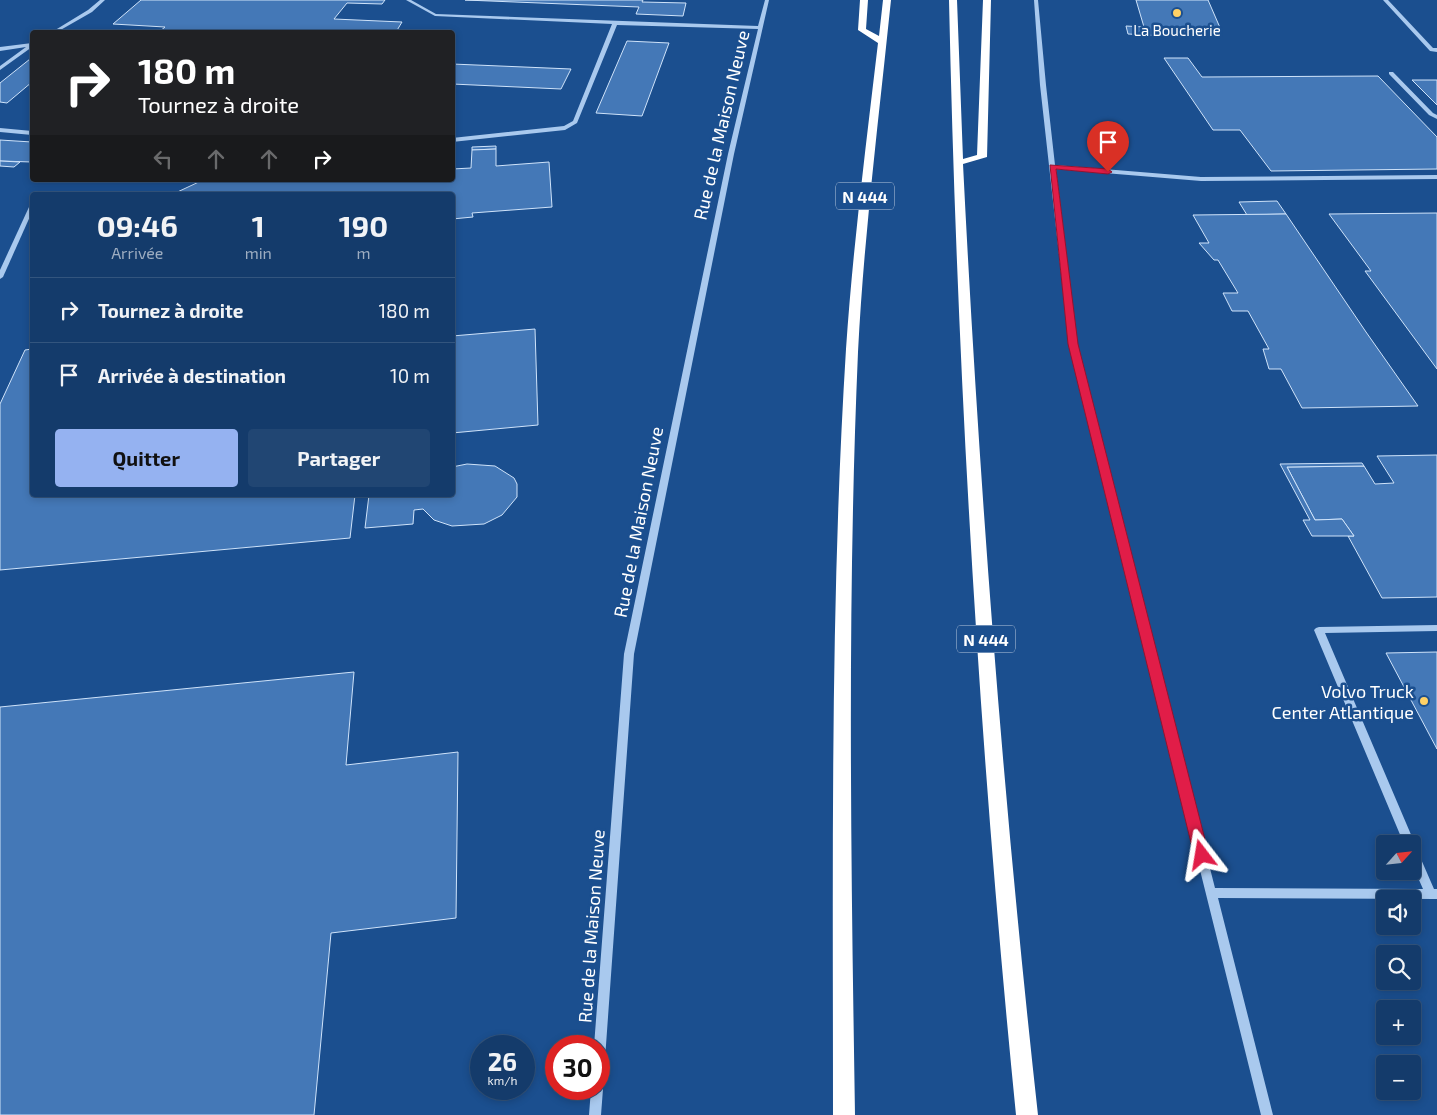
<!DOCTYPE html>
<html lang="fr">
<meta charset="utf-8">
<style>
:root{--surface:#143b6b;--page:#214673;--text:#f1f3f6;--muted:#9dadc1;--line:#33557e;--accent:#95b2f1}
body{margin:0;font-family:"Exo 2",sans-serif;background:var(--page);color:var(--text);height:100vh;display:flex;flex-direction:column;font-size:19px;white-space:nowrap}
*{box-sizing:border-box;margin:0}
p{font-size:16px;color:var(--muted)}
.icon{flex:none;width:28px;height:28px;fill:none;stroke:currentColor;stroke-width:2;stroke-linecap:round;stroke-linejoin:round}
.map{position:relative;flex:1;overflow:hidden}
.side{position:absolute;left:30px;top:192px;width:425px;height:305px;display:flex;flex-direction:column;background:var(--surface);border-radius:5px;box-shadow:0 2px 8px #0003,0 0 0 1px var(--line)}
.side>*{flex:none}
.guide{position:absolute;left:30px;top:30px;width:425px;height:152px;border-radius:5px;box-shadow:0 2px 8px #0003,0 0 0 1px var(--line);background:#202124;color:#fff;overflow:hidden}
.needle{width:32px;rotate:63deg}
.controls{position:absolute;left:1376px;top:835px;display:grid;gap:10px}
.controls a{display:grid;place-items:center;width:45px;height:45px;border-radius:5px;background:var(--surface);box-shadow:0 2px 8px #0003,0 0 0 1px var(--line);font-size:25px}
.speed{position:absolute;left:470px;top:1035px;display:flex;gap:10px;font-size:25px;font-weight:700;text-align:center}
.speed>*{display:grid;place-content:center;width:65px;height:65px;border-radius:50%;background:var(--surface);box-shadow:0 2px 8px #0003,0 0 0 1px var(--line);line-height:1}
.speed small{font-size:12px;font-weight:400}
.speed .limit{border:8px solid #d22;background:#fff;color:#111}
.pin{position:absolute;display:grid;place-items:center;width:42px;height:42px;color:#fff;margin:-51px -21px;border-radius:50% 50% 50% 0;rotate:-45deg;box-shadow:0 0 5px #0007}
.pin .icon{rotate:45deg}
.me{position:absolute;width:55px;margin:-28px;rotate:346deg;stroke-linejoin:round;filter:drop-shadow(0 0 4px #0008)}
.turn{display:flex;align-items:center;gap:18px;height:105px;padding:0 25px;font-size:22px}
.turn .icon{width:65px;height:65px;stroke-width:2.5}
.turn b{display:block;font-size:35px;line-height:42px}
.lanes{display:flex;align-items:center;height:48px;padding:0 25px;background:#0003;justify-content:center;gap:25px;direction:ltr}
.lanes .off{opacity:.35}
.eta{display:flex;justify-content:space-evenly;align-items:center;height:85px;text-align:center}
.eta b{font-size:30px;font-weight:700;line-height:35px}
.primary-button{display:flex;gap:10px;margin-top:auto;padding:10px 25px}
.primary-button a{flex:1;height:58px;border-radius:5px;background:var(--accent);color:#111;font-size:20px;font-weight:700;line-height:58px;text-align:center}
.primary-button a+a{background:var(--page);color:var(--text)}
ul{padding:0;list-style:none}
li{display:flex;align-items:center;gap:15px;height:65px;padding:0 25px;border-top:1px solid var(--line)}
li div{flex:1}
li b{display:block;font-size:19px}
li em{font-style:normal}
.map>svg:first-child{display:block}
.building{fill:#4478b7;stroke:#cfe3fa}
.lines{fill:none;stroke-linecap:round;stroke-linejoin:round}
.minor{fill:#a9c9ee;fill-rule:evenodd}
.highway{fill:#fff;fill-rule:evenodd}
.route{fill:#e11d48;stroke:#92132f}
.poi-dot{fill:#ffd166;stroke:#1b4f8f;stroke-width:2}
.labels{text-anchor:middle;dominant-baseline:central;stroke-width:5;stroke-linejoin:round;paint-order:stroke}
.far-poi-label{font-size:15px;fill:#fff;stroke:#1b4f8f}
.shield{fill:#1b4f8f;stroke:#bbcadd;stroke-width:1}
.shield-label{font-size:16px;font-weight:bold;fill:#fff}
.street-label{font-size:18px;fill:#fff;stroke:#1b4f8f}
.poi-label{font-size:18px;fill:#fff;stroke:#1b4f8f;text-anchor:end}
</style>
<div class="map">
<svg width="1437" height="1115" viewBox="0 0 1437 1115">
<rect width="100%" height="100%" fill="#1b4f8f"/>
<g class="building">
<polygon points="141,0 385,0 382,4 347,3 334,19 402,22 396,32 159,32 165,27 113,24"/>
<polygon points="465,0 643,0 642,2 686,3 683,16 636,14 639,7"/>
<polygon points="1136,0 1208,0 1221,30 1184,29 1187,37 1128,34 1126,26 1144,27"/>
<polygon points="627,41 669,43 642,116 596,113"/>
<polygon points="1164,58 1188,58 1202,77 1378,76 1437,137 1437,169 1271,171 1240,130 1213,130"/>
<polygon points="30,59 32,60 32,82 7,103 0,102 0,83"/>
<polygon points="452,64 571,69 561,89 452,84"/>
<polygon points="1412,80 1437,80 1437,105"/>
<polygon points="0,140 32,142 32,162 0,161"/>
<polygon points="496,146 496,149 472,150 472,147"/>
<polygon points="496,149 496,166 549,162 552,207 472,213 473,217 452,219 452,195 171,195 203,180 452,180 452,169 471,168 472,150"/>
<polygon points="0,161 20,162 14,167 0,166"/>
<polygon points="1277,201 1286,214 1247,215 1239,202"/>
<polygon points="1437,213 1437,369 1365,271 1371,271 1329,214"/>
<polygon points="1286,214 1366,332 1418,406 1302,408 1281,369 1269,369 1263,349 1269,349 1248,311 1232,311 1223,293 1238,293 1218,260 1214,260 1199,243 1209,243 1193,215"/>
<polygon points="535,329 538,425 452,433 452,336"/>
<polygon points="32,349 32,495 355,495 350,538 0,570 0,404 25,350"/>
<polygon points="1437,455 1437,597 1382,598 1348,536 1354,536 1342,519 1315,520 1287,467 1364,466 1375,484 1394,483 1377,456"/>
<polygon points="1362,463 1364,466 1287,467 1315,520 1342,519 1354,536 1312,536 1303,520 1310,520 1280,464"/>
<polygon points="467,464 495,466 514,478 517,484 517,497 502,515 484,524 452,526 434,520 423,509 414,510 413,524 365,528 369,495 452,495 452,467"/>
<polygon points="1437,652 1437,749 1386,653"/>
<polygon points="354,672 346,765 458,752 456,918 331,933 314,1115 0,1115 0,707"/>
</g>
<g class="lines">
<g class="minor">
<polygon points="100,0 105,0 92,12 57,32 52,32 88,10"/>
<polygon points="406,0 411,0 436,14 758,26 765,0 769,0 734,154 634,654 605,1059 603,1063 599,1065 599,1046 594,1046 624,654 728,154 758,29 617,25 577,123 565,130 452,142 452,138 564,126 573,121 612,24 435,16"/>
<polygon points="1034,0 1038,0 1046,85 1055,165 1201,177 1437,175 1437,179 1201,181 1056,169 1077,344 1215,888 1423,889 1412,864 1412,844 1404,844 1314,630 1316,628 1319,627 1437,625 1437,631 1325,633 1415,844 1414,846 1417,850 1434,889 1437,889 1437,899 1218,898 1273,1115 1261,1115 1069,344 1040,85"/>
<polygon points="1383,0 1388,0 1433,48 1437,48 1437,52 1430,51"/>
<polygon points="32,43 32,47 0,70 0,66 26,47 0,51 0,47"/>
<polygon points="1389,72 1393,72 1433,113 1437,115 1437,119 1429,115 1389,74"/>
<polygon points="0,128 32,131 32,135 0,132"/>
<polygon points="29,207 32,207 32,212 3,277 0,279 0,270"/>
<polygon points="599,1083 601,1085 603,1089 601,1115 589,1115 591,1089 599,1089"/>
</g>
<g class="highway">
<path d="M860,0H868L866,29L879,36L883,0H891C879,117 864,234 858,352C847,606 851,861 855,1115H833C833,860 830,604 846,349C853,246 866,145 878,43L858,30Z"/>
<path d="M949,0H957L963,159L977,155L983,0H991L987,157L963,164C979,482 1003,799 1038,1115H1016C979,745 957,371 949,0Z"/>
</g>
</g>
<polygon class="route" points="1050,165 1108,169 1112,172 1108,174 1056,169 1078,344 1209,855 1207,859 1202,861 1196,859 1194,855 1068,344"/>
<g class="poi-dot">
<circle cx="1177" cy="13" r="5"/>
<circle cx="1424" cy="701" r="5"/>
</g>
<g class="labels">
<g class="far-poi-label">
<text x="1177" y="30">La Boucherie</text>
</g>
<g class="shield">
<rect x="836" y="182.5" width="58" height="27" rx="4"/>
<rect x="957" y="625.5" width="58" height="27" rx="4"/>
</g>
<g class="shield-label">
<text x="865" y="196">N 444</text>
<text x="986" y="639">N 444</text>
</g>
<g class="street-label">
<text transform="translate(721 125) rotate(-77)">Rue de la Maison Neuve</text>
<text transform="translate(638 522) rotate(-79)">Rue de la Maison Neuve</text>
<text transform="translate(591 926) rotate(-86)">Rue de la Maison Neuve</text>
</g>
<g class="poi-label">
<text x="1414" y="691">Volvo Truck<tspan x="1414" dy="21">Center Atlantique</tspan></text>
</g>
</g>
</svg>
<div class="controls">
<a><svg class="needle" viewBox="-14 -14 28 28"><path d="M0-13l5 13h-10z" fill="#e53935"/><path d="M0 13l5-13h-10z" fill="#9dadc1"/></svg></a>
<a><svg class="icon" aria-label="sound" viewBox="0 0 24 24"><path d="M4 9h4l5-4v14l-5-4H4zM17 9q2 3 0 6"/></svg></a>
<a><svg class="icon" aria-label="search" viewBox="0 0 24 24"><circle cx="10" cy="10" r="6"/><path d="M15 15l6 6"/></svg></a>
<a>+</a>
<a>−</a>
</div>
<div class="speed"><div>26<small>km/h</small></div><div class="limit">30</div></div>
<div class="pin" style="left:1108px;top:172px;background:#d93025"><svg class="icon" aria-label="arrive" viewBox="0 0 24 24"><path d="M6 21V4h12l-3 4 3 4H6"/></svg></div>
<svg class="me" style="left:1202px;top:855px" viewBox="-20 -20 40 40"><path d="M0-17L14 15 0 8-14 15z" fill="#e11d48" stroke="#fff" stroke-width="4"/></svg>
<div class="guide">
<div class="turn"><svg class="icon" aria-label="right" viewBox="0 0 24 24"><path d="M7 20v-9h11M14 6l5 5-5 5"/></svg><div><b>180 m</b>Tournez à droite</div></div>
<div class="lanes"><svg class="icon off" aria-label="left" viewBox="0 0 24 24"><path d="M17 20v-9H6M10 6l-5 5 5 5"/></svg><svg class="icon off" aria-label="ahead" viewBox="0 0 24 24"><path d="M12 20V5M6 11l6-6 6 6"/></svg><svg class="icon off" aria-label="ahead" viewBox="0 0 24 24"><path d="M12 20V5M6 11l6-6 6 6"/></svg><svg class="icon" aria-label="right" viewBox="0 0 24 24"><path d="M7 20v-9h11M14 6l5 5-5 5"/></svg></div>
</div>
<section class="side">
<div class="eta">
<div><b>09:46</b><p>Arrivée</p></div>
<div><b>1</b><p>min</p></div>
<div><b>190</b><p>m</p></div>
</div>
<ul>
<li><svg class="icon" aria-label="right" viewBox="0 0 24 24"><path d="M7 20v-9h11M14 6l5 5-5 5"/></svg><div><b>Tournez à droite</b></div><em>180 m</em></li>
<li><svg class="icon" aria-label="arrive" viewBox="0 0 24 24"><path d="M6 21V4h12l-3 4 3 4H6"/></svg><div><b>Arrivée à destination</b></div><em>10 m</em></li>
</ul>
<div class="primary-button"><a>Quitter</a><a>Partager</a></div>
</section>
</div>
